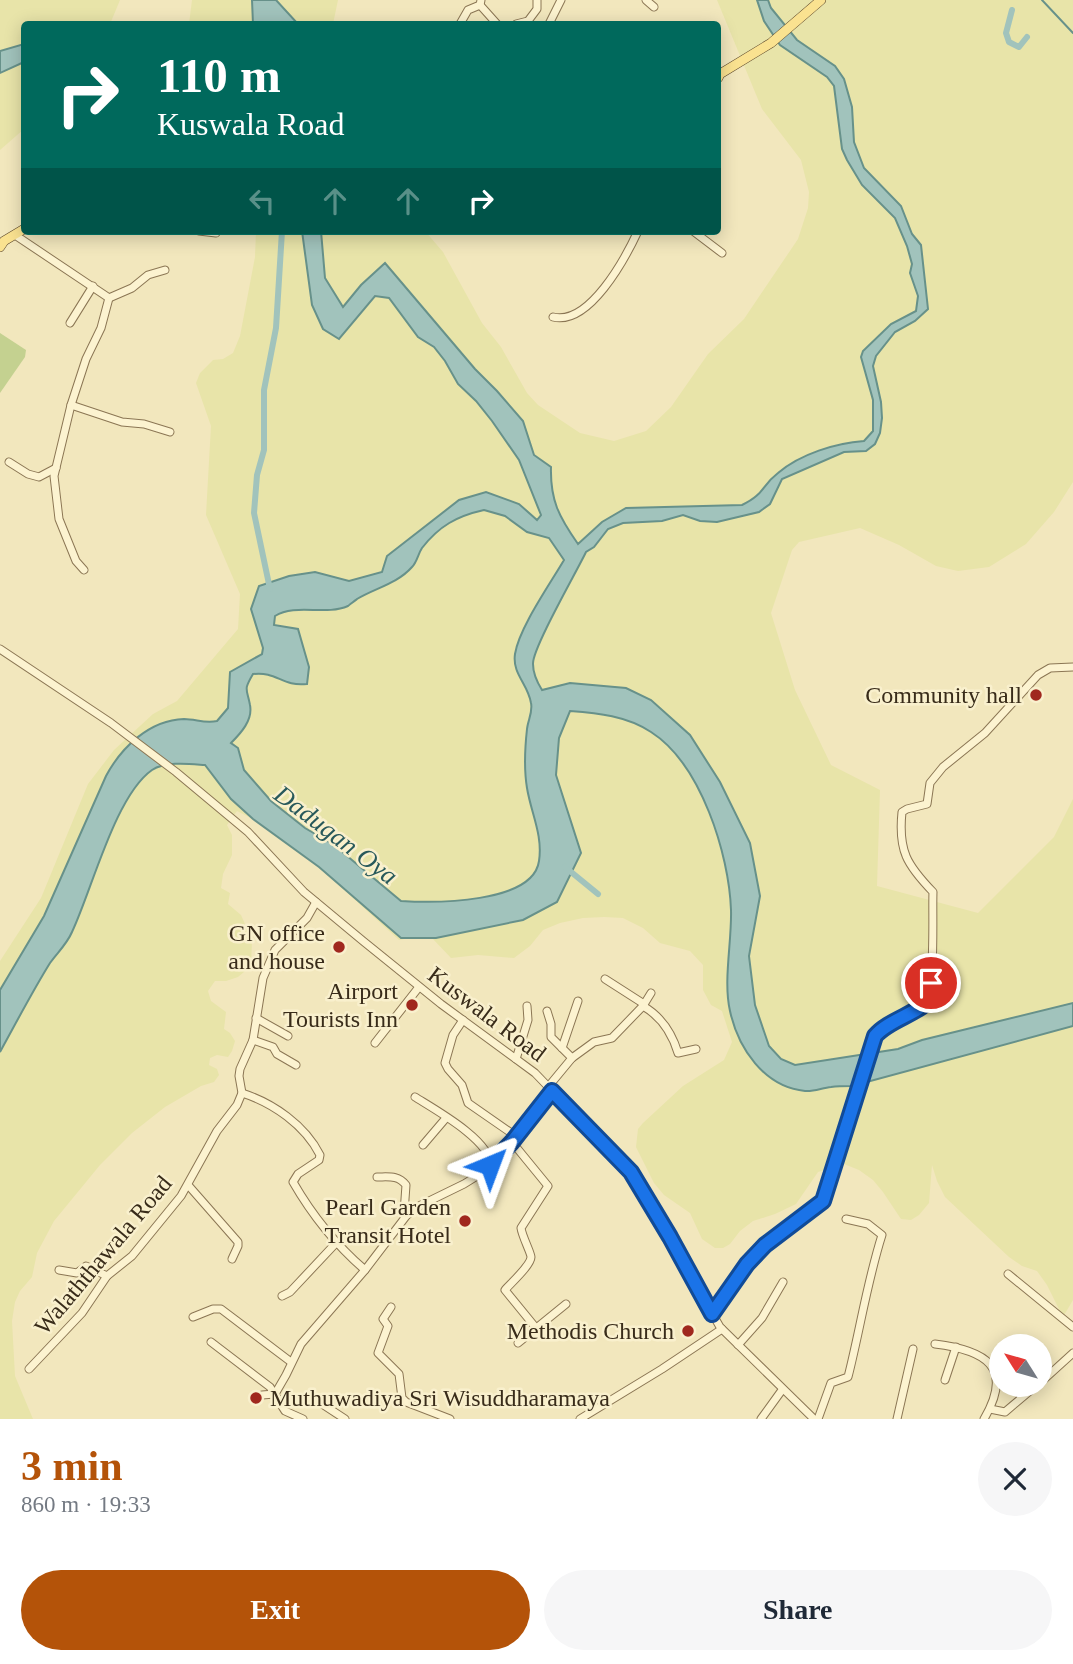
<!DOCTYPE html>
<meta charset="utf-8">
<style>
:root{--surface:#fff;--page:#f6f6f7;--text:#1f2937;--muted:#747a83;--accent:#b45309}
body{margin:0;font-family:"Times New Roman",serif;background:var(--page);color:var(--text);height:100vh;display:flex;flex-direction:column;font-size:26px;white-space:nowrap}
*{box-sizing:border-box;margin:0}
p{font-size:23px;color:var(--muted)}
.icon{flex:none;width:38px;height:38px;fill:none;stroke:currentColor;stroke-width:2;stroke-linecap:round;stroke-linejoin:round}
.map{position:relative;height:1419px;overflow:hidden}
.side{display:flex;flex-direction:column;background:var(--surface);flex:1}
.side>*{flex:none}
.guide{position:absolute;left:21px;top:21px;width:700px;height:214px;border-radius:7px;box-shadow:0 4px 18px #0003;background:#00695c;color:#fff;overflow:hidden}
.needle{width:46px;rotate:307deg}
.buttons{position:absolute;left:989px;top:1334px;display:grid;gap:14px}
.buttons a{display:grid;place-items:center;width:63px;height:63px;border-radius:50%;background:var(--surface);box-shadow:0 4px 18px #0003;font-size:35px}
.pin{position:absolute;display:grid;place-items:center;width:60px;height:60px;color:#fff;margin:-30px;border:4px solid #fff;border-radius:50%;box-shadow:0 2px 7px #0007}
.me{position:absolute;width:77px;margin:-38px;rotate:44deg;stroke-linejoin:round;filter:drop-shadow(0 0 5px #0008)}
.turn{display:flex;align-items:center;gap:24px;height:147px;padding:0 21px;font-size:32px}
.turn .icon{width:91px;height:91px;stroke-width:2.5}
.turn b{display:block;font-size:49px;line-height:60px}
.lanes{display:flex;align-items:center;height:66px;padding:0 21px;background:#0003;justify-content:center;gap:35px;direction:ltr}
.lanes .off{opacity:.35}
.round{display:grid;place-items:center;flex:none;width:74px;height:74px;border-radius:37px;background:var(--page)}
.head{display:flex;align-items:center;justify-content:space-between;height:119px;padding:0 21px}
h1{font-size:42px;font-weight:800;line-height:52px;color:var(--accent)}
.action{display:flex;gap:14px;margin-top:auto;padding:14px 21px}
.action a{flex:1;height:80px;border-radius:42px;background:var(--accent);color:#fff;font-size:28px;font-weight:800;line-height:80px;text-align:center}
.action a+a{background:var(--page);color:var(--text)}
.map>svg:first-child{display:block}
.farmland{fill:#e8e4a9}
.green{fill:#c4d190}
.water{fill:#a1c3bc;stroke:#67918a;stroke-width:2;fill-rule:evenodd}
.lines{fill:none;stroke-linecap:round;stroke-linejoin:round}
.stream{stroke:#67918a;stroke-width:2}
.canal{stroke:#a1c3bc;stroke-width:6}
.minor-casing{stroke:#8b7654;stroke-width:9}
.major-casing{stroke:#584329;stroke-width:10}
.minor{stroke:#fcf3d0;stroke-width:7}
.major{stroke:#fae290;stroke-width:9}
.route-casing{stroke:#114b97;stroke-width:18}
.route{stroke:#1a73e8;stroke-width:12}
.poi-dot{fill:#a0281e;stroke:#f9f0cd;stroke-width:2.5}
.labels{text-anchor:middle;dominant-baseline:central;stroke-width:5;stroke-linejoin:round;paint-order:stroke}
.poi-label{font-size:24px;fill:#392c1a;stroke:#f9f0cd;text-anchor:end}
.street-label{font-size:24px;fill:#392c1a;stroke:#f9f0cd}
.water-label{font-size:26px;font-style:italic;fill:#28595b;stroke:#f9f0cd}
</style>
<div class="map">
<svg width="1073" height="1419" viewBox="0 0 1073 1419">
<rect width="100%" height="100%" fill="#f2e7bd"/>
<g class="farmland">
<polygon points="0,0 120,0 110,24 24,24 24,129 0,150"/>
<polygon points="192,0 338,0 333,24 189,24"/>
<polygon points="717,0 1073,0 1073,482 1054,512 1026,544 989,567 958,571 936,566 899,545 860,528 799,542 792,550 771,613 795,690 831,765 880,790 877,886 978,913 1054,837 1073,799 1073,1300 1063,1317 1047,1285 1037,1271 1022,1266 1009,1257 945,1197 937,1181 932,1165 929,1203 919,1215 911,1220 901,1219 883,1192 873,1180 859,1170 844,1164 818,1172 796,1204 775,1214 753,1221 740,1231 730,1244 723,1248 715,1248 702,1239 690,1213 664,1195 654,1183 636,1147 638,1129 643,1123 683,1086 724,1060 732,1042 722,1011 711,1005 703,990 703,965 690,951 660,943 643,928 623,918 604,917 583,918 560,923 543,930 530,946 514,958 478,955 451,958 432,938 415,937 399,940 319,867 253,819 237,811 227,825 232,835 232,855 223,874 221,888 230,893 228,904 241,915 252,940 251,966 238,977 226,981 215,981 208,991 211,1001 226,1012 224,1029 230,1033 235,1041 232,1051 228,1057 217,1055 210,1058 209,1065 217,1069 219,1075 214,1082 201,1086 165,1107 132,1133 100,1165 54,1221 37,1253 32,1277 20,1291 15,1302 12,1321 15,1376 33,1419 0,1419 0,961 41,898 88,784 114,750 153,714 177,701 238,629 240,594 206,515 211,426 196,383 200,373 213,360 223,359 233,353 240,336 255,257 256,231 425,231 443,252 482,323 501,347 527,393 538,405 580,433 614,441 646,431 671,407 708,354 744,319 798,239 808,208 809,192 801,160 762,109"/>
</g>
<polygon class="green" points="0,333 26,350 25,357 0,393"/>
<g class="water">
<polygon points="252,0 276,0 298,24 253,24"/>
<path d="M757,0H768L771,8L797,40L835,66L844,79L852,107L854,142L864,168L901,206L912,234L921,245L928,309L915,321L895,332L876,356L873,366L881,402L882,418L880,433L875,444L866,451L844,452L782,479L770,504L759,512L717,522L700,521L683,515L662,521L623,523L608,529L594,547L586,552C577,571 532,649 533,664C533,674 537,682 542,690L570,683L626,688L651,700L690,735L720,782L750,843L760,896L749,956L755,1005L769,1046L781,1059L795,1065L898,1049L922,1040L1073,1003V1026L852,1086C845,1086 838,1086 831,1087C822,1088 813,1092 805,1091C764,1087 738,1048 730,1011C723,981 732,941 731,910C729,854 701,764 651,732C627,716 598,713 570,711L559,738L556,775L581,853L557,902L523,920L436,938H401L319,867L253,819L231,799L205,765C190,764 166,761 152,770C115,796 92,890 72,932C67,944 57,953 50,963C32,992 16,1023 0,1052V990L44,916L106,776C121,748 149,720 184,719C196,719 205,724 217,721L228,708L230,672L262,654L263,648L251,609L259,586L289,576L315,572L349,581L382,572L387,556L459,500L486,492L519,504L537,520L541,515L519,460L492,421L476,401L458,384L445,361L434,347L418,337L389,298L375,296L339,339L323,329L312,305L302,231H321L325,278L343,307L361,285L385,263L475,369L497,391L523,421L534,455L551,467C550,500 559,517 578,544L602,522L626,508L742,505C765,494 761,486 778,473C800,454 836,443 864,441L873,431V400L861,357L863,351L891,324L916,311L918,296L910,273L912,264L907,246L895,218L862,185L847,160L842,149L834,86L827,77L780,45L764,21ZM484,510L505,516L527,532L549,538L564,560C550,584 519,628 515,654C512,674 528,684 531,703C533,712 528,720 527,729C525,747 524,770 527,788C531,813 543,835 539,861C533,904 433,903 401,901L334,845L305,828L271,801L244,770L238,748L231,743C241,733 253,720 250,705C247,688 243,691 253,674C277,671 282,687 307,684L309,667L298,629L274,625L275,616C296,603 325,616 348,606C349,605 356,600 357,599C375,588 397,584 412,567C417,562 418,554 422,548C439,526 457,516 484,510Z"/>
<polygon points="24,44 24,62 0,73 0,51"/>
</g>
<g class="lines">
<polyline class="stream" points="1042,0 1073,33"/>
<g class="canal">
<polyline points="1012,10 1006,33 1009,42 1019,47 1027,37"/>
<polyline points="270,589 254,513 257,475 264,450 264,390 276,328 282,231"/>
<polyline points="565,867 598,894"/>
</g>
<g class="minor-casing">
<g id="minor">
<polyline points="646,0 654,7"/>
<polyline points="480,5 497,24"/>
<polyline points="460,24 468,10 480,5 481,0"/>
<polyline points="516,24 528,21 537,9 537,0"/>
<polyline points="549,24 561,0"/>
<polyline points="199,231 216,233"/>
<polyline points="693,231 722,253"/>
<polyline points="15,235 109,298 101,328 86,359 71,405 54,476 59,519 76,561 84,570"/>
<polyline points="109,298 132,288 148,275 165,270"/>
<path d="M553,317C589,326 625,259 638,231"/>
<polyline points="70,323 93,286"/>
<polyline points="71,405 122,422 144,424 170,432"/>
<polyline points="9,462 28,474 39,477 56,468"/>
<polyline points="0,649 111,723 176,772 248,832 304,892 363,941 441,1004 535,1073 631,1173 720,1327 814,1419"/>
<polyline points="605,979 644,1004"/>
<path d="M643,1006C662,1017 672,1033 678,1053L696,1049"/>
<polyline points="547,1011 551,1024 551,1037 572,1058"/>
<polyline points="256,1018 288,1036"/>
<polyline points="463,1020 453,1035 445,1063 448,1069 462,1085 468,1103 517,1137"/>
<polyline points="253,1040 273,1047 277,1054 296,1065"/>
<polyline points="375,1043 419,987"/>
<polyline points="562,1048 578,1001"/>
<polyline points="516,1059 528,1020 527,1006"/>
<polyline points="548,1087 572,1058 594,1042 612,1038 643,1006 651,993"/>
<path d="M242,1093C273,1103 305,1125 320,1155L319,1160L298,1174L293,1182C312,1215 336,1245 365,1270"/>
<path d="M415,1097C434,1109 492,1141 490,1165"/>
<path d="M512,1142L548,1186L521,1228C522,1236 531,1253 531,1257C531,1265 511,1283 505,1290L536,1328"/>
<polyline points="423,1145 446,1118"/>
<path d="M377,1177C389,1177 398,1175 406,1185L404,1213L407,1215"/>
<polyline points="188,1185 238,1242 238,1246 232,1259"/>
<polyline points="59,1270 77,1273 86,1266 107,1276"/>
<polyline points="1008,1274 1073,1327"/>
<polyline points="282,1296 290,1292 336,1243"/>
<polyline points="391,1307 383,1319 388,1326 378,1353 399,1374 402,1398 406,1402 450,1419"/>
<path d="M712,1314L747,1264L765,1245L823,1201L875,1036C888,1019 909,1017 924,1004C936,994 932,912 933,892C907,865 898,851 902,812L907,809L927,804L930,783L943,767L985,733L1038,675L1050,668L1073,667"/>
<polyline points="193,1317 213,1309 221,1309 291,1362"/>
<polyline points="211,1342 270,1387 285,1411 303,1419"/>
<polyline points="518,1343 566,1304"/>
<path d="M935,1344C984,1350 1015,1366 984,1419"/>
<polyline points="738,1345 762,1318 783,1282"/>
<polyline points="29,1369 82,1313 107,1276 132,1256 181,1196 217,1131 237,1105 242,1093 239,1076 240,1069 253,1040 263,978 275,950 307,918 316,902"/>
<polyline points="945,1380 956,1347"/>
<polyline points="1040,1383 1073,1353"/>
<polyline points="262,1395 275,1394 286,1375 301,1344 365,1270 407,1215 421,1205 464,1184 485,1171 512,1142 552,1091"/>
<polyline points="316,1400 345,1419"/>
<polyline points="990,1409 1005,1412 1038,1384"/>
<polyline points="580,1419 662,1369 722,1329"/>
<polyline points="761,1419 782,1390"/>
<path d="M818,1419L831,1383L848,1377C860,1330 867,1282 882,1235L868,1224L846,1219"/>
<polyline points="897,1419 913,1349"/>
</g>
</g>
<g class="major-casing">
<g id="major">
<polyline points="718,78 720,74 771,43 821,0"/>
<polyline points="0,247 4,241 24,229"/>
</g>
</g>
<use href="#minor" class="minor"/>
<use href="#major" class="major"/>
</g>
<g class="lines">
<g class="route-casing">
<path id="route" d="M490,1165L512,1142L552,1091L631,1172L670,1237L712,1314L747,1264L765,1245L823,1201L875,1036C888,1020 920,1013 928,1000C930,996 930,988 931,983"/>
</g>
<use href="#route" class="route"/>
</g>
<g class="poi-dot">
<circle cx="1036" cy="695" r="7"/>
<circle cx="339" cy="947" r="7"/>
<circle cx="412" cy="1005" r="7"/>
<circle cx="465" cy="1221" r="7"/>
<circle cx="688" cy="1331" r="7"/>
<circle cx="256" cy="1398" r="7"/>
</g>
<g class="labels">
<g class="poi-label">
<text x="1022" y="695">Community hall</text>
<text x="325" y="933">GN office<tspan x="325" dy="28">and house</tspan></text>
<text x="398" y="991">Airport<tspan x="398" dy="28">Tourists Inn</tspan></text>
<text x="451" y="1207">Pearl Garden<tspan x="451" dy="28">Transit Hotel</tspan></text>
<text x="674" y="1331">Methodis Church</text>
<text x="270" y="1398" text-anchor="start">Muthuwadiya Sri Wisuddharamaya</text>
</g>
<g class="street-label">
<text transform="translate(487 1014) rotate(37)">Kuswala Road</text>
<text transform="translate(103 1255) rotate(-50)">Walaththawala Road</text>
</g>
<g class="water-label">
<text transform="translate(336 835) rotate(37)">Dadugan Oya</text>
</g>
</g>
</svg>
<div class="buttons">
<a><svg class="needle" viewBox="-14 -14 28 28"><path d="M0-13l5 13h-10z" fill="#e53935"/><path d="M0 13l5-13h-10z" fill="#747a83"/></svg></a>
</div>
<div class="pin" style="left:931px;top:983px;background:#d93025"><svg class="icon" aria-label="arrive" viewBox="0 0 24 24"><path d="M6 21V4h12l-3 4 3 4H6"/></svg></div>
<svg class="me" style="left:490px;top:1165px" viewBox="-20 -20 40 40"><path d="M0-17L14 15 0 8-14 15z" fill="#1a73e8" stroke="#fff" stroke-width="4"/></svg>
<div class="guide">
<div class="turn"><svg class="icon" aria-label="right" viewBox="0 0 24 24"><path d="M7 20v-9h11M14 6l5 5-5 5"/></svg><div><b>110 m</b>Kuswala Road</div></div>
<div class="lanes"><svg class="icon off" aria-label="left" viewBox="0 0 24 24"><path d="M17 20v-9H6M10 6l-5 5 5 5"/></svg><svg class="icon off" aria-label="ahead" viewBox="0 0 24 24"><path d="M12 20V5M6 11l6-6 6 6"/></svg><svg class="icon off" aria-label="ahead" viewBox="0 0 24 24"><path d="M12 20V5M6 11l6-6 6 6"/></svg><svg class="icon" aria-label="right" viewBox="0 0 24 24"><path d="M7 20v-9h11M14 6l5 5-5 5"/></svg></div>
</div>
</div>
<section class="side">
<div class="head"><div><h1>3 min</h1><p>860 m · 19:33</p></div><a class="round"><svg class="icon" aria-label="close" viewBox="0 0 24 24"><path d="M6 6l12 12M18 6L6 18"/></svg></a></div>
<div class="action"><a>Exit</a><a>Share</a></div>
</section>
